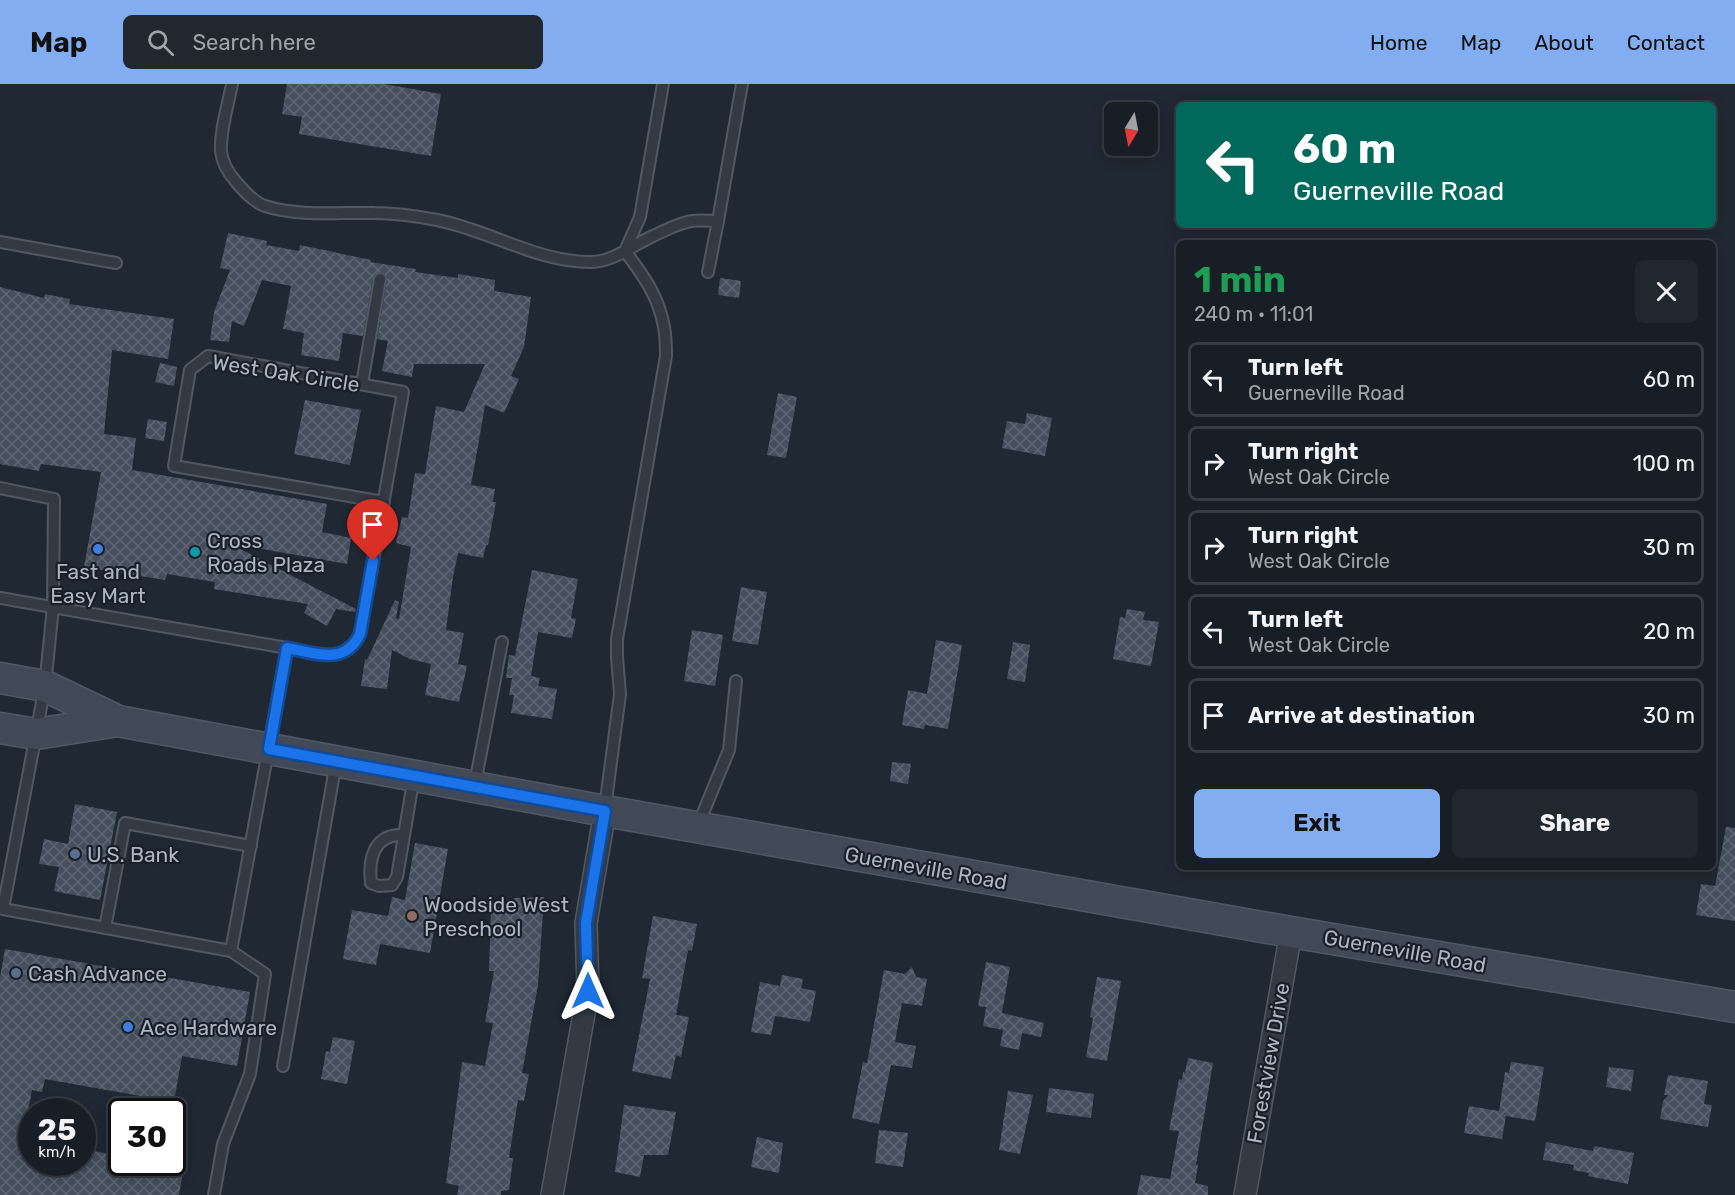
<!DOCTYPE html>
<meta charset="utf-8">
<style>
:root{--surface:#181e26;--page:#21272e;--text:#f1f3f6;--muted:#9fa2a7;--line:#363c43;--accent:#82adf1}
body{margin:0;font-family:Rubik,sans-serif;background:var(--page);color:var(--text);height:100vh;display:flex;flex-direction:column;font-size:22px;white-space:nowrap}
*{box-sizing:border-box;margin:0}
p{font-size:20px;color:var(--muted)}
.icon{flex:none;width:33px;height:33px;fill:none;stroke:currentColor;stroke-width:2;stroke-linecap:round;stroke-linejoin:round}
.map{position:relative;flex:1;overflow:hidden}
.details{position:absolute;left:1176px;top:156px;width:540px;height:630px;display:flex;flex-direction:column;background:var(--surface);border-radius:9px;box-shadow:0 3px 15px #0003,0 0 0 2px var(--line)}
.details>*{flex:none}
.guide{position:absolute;left:1176px;top:18px;width:540px;height:126px;border-radius:9px;box-shadow:0 3px 15px #0003,0 0 0 2px var(--line);background:#00695c;color:#fff;overflow:hidden}
.needle{width:39px;rotate:190deg}
.tools{position:absolute;left:1104px;top:18px;display:grid;gap:12px}
.tools a{display:grid;place-items:center;width:54px;height:54px;border-radius:9px;background:var(--surface);box-shadow:0 3px 15px #0003,0 0 0 2px var(--line);font-size:30px}
.speed{position:absolute;left:18px;top:1014px;display:flex;gap:12px;font-size:30px;font-weight:700;text-align:center}
.speed>*{display:grid;place-content:center;width:78px;height:78px;border-radius:50%;background:var(--surface);box-shadow:0 3px 15px #0003,0 0 0 2px var(--line);line-height:1}
.speed small{font-size:15px;font-weight:400}
.speed .limit{border:3px solid #111;border-radius:9px;background:#fff;color:#111}
.pin{position:absolute;display:grid;place-items:center;width:51px;height:51px;color:#fff;margin:-62px -26px;border-radius:50% 50% 50% 0;rotate:-45deg;box-shadow:0 0 6px #0007}
.pin .icon{rotate:45deg}
.me{position:absolute;width:66px;margin:-33px;rotate:0deg;stroke-linejoin:round;filter:drop-shadow(0 0 4px #0008)}
.turn{display:flex;align-items:center;gap:21px;height:126px;padding:0 18px;font-size:27px}
.turn .icon{width:78px;height:78px;stroke-width:2.5}
.turn b{display:block;font-size:42px;line-height:51px}
.round{display:grid;place-items:center;flex:none;width:63px;height:63px;border-radius:9px;background:var(--page)}
.overview{display:flex;align-items:center;justify-content:space-between;height:102px;padding:0 18px}
h1{font-size:36px;font-weight:700;line-height:45px;color:#1e9e55}
.action{display:flex;gap:12px;margin-top:auto;padding:12px 18px}
.action a{flex:1;height:69px;border-radius:9px;background:var(--accent);color:#111;font-size:24px;font-weight:700;line-height:69px;text-align:center}
.action a+a{background:var(--page);color:var(--text)}
ul{padding:0;list-style:none}
li{display:flex;align-items:center;gap:18px;height:75px;margin:0 12px 9px;padding:0 6px;border:3px solid var(--line);border-radius:9px}
li div{flex:1}
li b{display:block;font-size:22px}
li em{font-style:normal}
header{display:flex;align-items:center;gap:36px;box-sizing:border-box;height:84px;padding:0 30px;background:var(--accent);color:#111}
header strong{font-size:28px}
nav{display:flex;gap:33px;margin-inline-start:auto;font-size:21px}
.search{width:420px;height:54px;background:var(--page);display:flex;align-items:center;gap:15px;box-sizing:border-box;padding:0 21px;border-radius:9px;color:var(--muted);font-size:22px}
.map>svg:first-child{display:block}
.building{fill:url(#building-cross-hatch)}
.lines{fill:none;stroke-linecap:round;stroke-linejoin:round}
.lane-casing{stroke:#505863;stroke-width:14}
.street-casing{stroke:#505863;stroke-width:24}
.secondary-casing{stroke:#505863;stroke-width:33}
.lane{stroke:#333a44;stroke-width:10}
.street{stroke:#333a44;stroke-width:21}
.secondary{stroke:#414957;stroke-width:30}
.route-casing{stroke:#114b97;stroke-width:15}
.route{stroke:#1a73e8;stroke-width:10}
.shop-dot{fill:#3f7fe0;stroke:#181f28;stroke-width:2}
.culture-dot{fill:#0f9aa8;stroke:#181f28;stroke-width:2}
.service-dot{fill:#5c6f8a;stroke:#181f28;stroke-width:2}
.education-dot{fill:#8d6e63;stroke:#181f28;stroke-width:2}
.labels{text-anchor:middle;dominant-baseline:central;stroke-width:4.5;stroke-linejoin:round;paint-order:stroke}
.street-label{font-size:21px;fill:#acb5c2;stroke:#181f28}
.poi-label{font-size:21px;fill:#acb5c2;stroke:#181f28;text-anchor:start}
</style>
<header>
<strong>Map</strong>
<div class="search"><svg class="icon" aria-label="search" viewBox="0 0 24 24"><circle cx="10" cy="10" r="6"/><path d="M15 15l6 6"/></svg>Search here</div>
<nav><a>Home</a><a>Map</a><a>About</a><a>Contact</a></nav>
</header>
<div class="map">
<svg width="1735" height="1111" viewBox="0 0 1735 1111">
<defs>
<pattern id="building-cross-hatch" width="8" height="8" patternUnits="userSpaceOnUse" patternTransform="scale(1.5)"><rect width="8" height="8" fill="#464f5d"/><path d="M0 0l8 8M0 8l8-8" fill="none" stroke="#5e6673"/></pattern>
</defs>
<rect width="100%" height="100%" fill="#202833"/>
<g class="building">
<polygon points="287,0 384,0 441,10 431,72 299,50 302,33 282,30"/>
<polygon points="228,149 267,157 266,161 299,167 300,161 371,176 370,178 416,185 415,188 458,194 458,190 495,196 494,207 531,213 524,263 511,292 519,295 504,329 485,321 478,362 471,401 495,405 493,418 496,418 488,461 486,461 483,474 458,469 453,493 446,546 464,549 458,580 467,582 459,618 425,611 431,580 410,575 392,566 387,605 361,602 365,575 367,576 395,516 399,518 396,534 399,535 411,463 396,459 402,433 408,434 415,389 425,390 436,322 464,328 485,280 414,280 412,293 382,287 388,257 377,255 387,196 385,190 381,188 375,190 373,194 363,252 343,249 339,277 301,271 304,249 283,245 291,202 262,196 244,242 232,237 229,258 210,256 214,228 230,186 220,184"/>
<polygon points="720,194 741,197 739,214 718,211"/>
<polygon points="0,203 44,214 45,210 70,215 69,220 174,235 168,275 112,266 104,350 136,354 132,386 327,420 322,448 351,454 347,480 229,459 356,525 355,528 336,525 327,542 304,529 308,520 214,505 215,498 167,490 165,496 84,483 101,388 41,380 39,387 0,380"/>
<polygon points="160,279 177,283 174,302 155,298"/>
<polygon points="778,309 797,313 786,374 767,371"/>
<polygon points="305,316 361,326 350,381 294,370"/>
<polygon points="1027,329 1052,334 1045,372 1002,364 1007,337 1025,340"/>
<polygon points="148,335 167,338 164,357 145,354"/>
<polygon points="532,486 578,495 571,534 576,535 572,554 538,548 531,592 540,594 538,602 557,605 552,635 511,629 514,611 509,611 512,594 506,594 509,571 515,572"/>
<polygon points="741,503 767,508 758,561 732,557"/>
<polygon points="1127,525 1145,528 1143,536 1159,538 1151,582 1113,575 1120,533 1125,534"/>
<polygon points="692,546 723,551 715,602 684,597"/>
<polygon points="936,556 962,561 948,645 925,641 924,645 902,641 908,606 927,610"/>
<polygon points="1013,558 1030,561 1025,598 1007,595"/>
<polygon points="892,678 911,680 908,700 890,697"/>
<polygon points="75,720 117,728 100,816 54,807 59,783 39,780 44,755 68,760"/>
<polygon points="1726,743 1735,744 1735,837 1696,831 1701,800 1715,802"/>
<polygon points="415,759 448,765 430,869 380,860 376,881 343,875 352,826 388,832 392,813 405,816"/>
<polygon points="544,813 538,901 522,989 529,990 524,1017 518,1016 509,1074 513,1074 509,1106 501,1107 501,1111 457,1111 459,1102 446,1099 462,978 485,982 493,939 485,938 494,887 489,887 491,823 514,823 514,814"/>
<polygon points="653,832 697,840 692,867 688,866 676,931 689,933 681,973 676,971 671,995 632,987 650,895 642,894"/>
<polygon points="5,865 250,908 237,982 182,972 174,1018 45,995 42,1008 32,1006 23,1054 32,1056 32,1078 82,1078 82,1065 122,1072 122,1078 162,1078 184,1082 179,1111 0,1111 0,894"/>
<polygon points="986,878 1010,883 1002,929 1044,939 1041,953 1022,949 1019,966 1000,962 1003,946 983,942 986,923 978,922"/>
<polygon points="912,883 916,893 927,895 922,922 902,919 895,958 916,962 912,984 891,981 879,1040 852,1034 863,978 867,979 884,886 905,890"/>
<polygon points="782,891 803,895 801,904 816,907 810,938 775,932 771,951 751,948 760,898 780,902"/>
<polygon points="1097,893 1121,897 1107,977 1086,973 1093,934 1090,933"/>
<polygon points="333,953 355,957 347,1000 321,995 326,967 330,968"/>
<polygon points="1188,974 1213,979 1196,1081 1198,1081 1195,1099 1208,1102 1208,1111 1137,1111 1141,1091 1170,1095 1179,1047 1169,1046 1179,995 1182,996 1183,988 1185,989"/>
<polygon points="1511,978 1544,983 1535,1037 1506,1032 1502,1055 1464,1049 1469,1022 1499,1027 1505,988 1509,989"/>
<polygon points="1609,983 1634,986 1631,1007 1606,1003"/>
<polygon points="1668,991 1708,997 1704,1020 1712,1021 1708,1043 1660,1035 1663,1017 1668,1011 1664,1011"/>
<polygon points="1049,1004 1094,1010 1091,1034 1046,1028"/>
<polygon points="1008,1007 1033,1011 1020,1070 999,1066"/>
<polygon points="624,1021 676,1028 668,1071 644,1071 640,1093 615,1088"/>
<polygon points="879,1046 908,1049 903,1083 875,1079"/>
<polygon points="757,1053 783,1059 779,1089 751,1083"/>
<polygon points="1546,1058 1593,1067 1594,1062 1634,1069 1628,1100 1588,1092 1589,1089 1573,1086 1574,1081 1543,1076"/>
</g>
<g class="lines">
<g class="lane-casing">
<g id="lane">
<path d="M232,0C228,21 220,46 221,67C222,80 229,90 237,99C245,108 254,118 265,122C300,133 339,128 374,129C395,129 416,132 437,136C489,146 536,178 591,178C613,178 633,161 653,152C664,147 675,141 687,138C696,135 708,137 718,137L708,188"/>
<polyline points="718,137 742,0"/>
<polyline points="0,158 116,179"/>
<polyline points="625,167 640,133 663,0"/>
<polyline points="362,300 380,195"/>
<path d="M0,404L54,415L53,523L45,602L3,825L231,867L287,564C315,569 345,582 360,550L403,308L208,272L190,286L174,382L384,418"/>
<polyline points="0,514 287,564"/>
<polyline points="475,700 502,558"/>
<path d="M605,724L620,610L617,573V555L666,272C666,263 666,253 664,243C659,213 643,191 625,167"/>
<polyline points="698,741 729,666 736,597"/>
<path d="M404,751C374,749 368,775 371,799L379,802L392,801L397,793L414,692"/>
<polyline points="105,844 125,739 251,762"/>
<polyline points="283,982 336,678"/>
<polyline points="214,1111 223,1060 250,990 265,890 231,867"/>
</g>
</g>
<g class="street-casing">
<g id="street">
<polyline points="552,1111 588,907 586,839 605,727"/>
<polyline points="1245,1111 1291,848"/>
</g>
</g>
<g class="secondary-casing">
<g id="secondary">
<polyline points="0,594 45,602 118,637 605,727 1291,848 1735,923"/>
<polyline points="0,644 36,650 118,637"/>
</g>
</g>
<use href="#lane" class="lane"/>
<use href="#street" class="street"/>
<use href="#secondary" class="secondary"/>
</g>
<g class="lines">
<g class="route-casing">
<path id="route" d="M373,477L360,550C345,582 315,569 287,564L269,665L605,727L586,839L588,907"/>
</g>
<use href="#route" class="route"/>
</g>
<g class="shop-dot">
<circle cx="98" cy="465" r="6"/>
<circle cx="128" cy="943" r="6"/>
</g>
<circle class="culture-dot" cx="195" cy="468" r="6"/>
<g class="service-dot">
<circle cx="75" cy="770" r="6"/>
<circle cx="16" cy="889" r="6"/>
</g>
<circle class="education-dot" cx="412" cy="832" r="6"/>
<g class="labels">
<g class="street-label">
<text transform="translate(286 289) rotate(9)">West Oak Circle</text>
<text transform="translate(926 784) rotate(10)">Guerneville Road</text>
<text transform="translate(1405 867) rotate(10)">Guerneville Road</text>
<text transform="translate(1268 979) rotate(-80)">Forestview Drive</text>
</g>
<g class="poi-label">
<text x="207" y="456">Cross<tspan x="207" dy="24">Roads Plaza</tspan></text>
<text x="98" y="487" text-anchor="middle">Fast and<tspan x="98" dy="24">Easy Mart</tspan></text>
<text x="87" y="770">U.S. Bank</text>
<text x="424" y="820">Woodside West<tspan x="424" dy="24">Preschool</tspan></text>
<text x="28" y="889">Cash Advance</text>
<text x="140" y="943">Ace Hardware</text>
</g>
</g>
</svg>
<div class="tools">
<a><svg class="needle" viewBox="-14 -14 28 28"><path d="M0-13l5 13h-10z" fill="#e53935"/><path d="M0 13l5-13h-10z" fill="#9fa2a7"/></svg></a>
</div>
<div class="speed"><div>25<small>km/h</small></div><div class="limit">30</div></div>
<div class="pin" style="left:373px;top:477px;background:#d93025"><svg class="icon" aria-label="arrive" viewBox="0 0 24 24"><path d="M6 21V4h12l-3 4 3 4H6"/></svg></div>
<svg class="me" style="left:588px;top:907px" viewBox="-20 -20 40 40"><path d="M0-17L14 15 0 8-14 15z" fill="#1a73e8" stroke="#fff" stroke-width="4"/></svg>
<div class="guide">
<div class="turn"><svg class="icon" aria-label="left" viewBox="0 0 24 24"><path d="M17 20v-9H6M10 6l-5 5 5 5"/></svg><div><b>60 m</b>Guerneville Road</div></div>
</div>
<section class="details">
<div class="overview"><div><h1>1 min</h1><p>240 m · 11:01</p></div><a class="round"><svg class="icon" aria-label="close" viewBox="0 0 24 24"><path d="M6 6l12 12M18 6L6 18"/></svg></a></div>
<ul>
<li><svg class="icon" aria-label="left" viewBox="0 0 24 24"><path d="M17 20v-9H6M10 6l-5 5 5 5"/></svg><div><b>Turn left</b><p>Guerneville Road</p></div><em>60 m</em></li>
<li><svg class="icon" aria-label="right" viewBox="0 0 24 24"><path d="M7 20v-9h11M14 6l5 5-5 5"/></svg><div><b>Turn right</b><p>West Oak Circle</p></div><em>100 m</em></li>
<li><svg class="icon" aria-label="right" viewBox="0 0 24 24"><path d="M7 20v-9h11M14 6l5 5-5 5"/></svg><div><b>Turn right</b><p>West Oak Circle</p></div><em>30 m</em></li>
<li><svg class="icon" aria-label="left" viewBox="0 0 24 24"><path d="M17 20v-9H6M10 6l-5 5 5 5"/></svg><div><b>Turn left</b><p>West Oak Circle</p></div><em>20 m</em></li>
<li><svg class="icon" aria-label="arrive" viewBox="0 0 24 24"><path d="M6 21V4h12l-3 4 3 4H6"/></svg><div><b>Arrive at destination</b></div><em>30 m</em></li>
</ul>
<div class="action"><a>Exit</a><a>Share</a></div>
</section>
</div>
